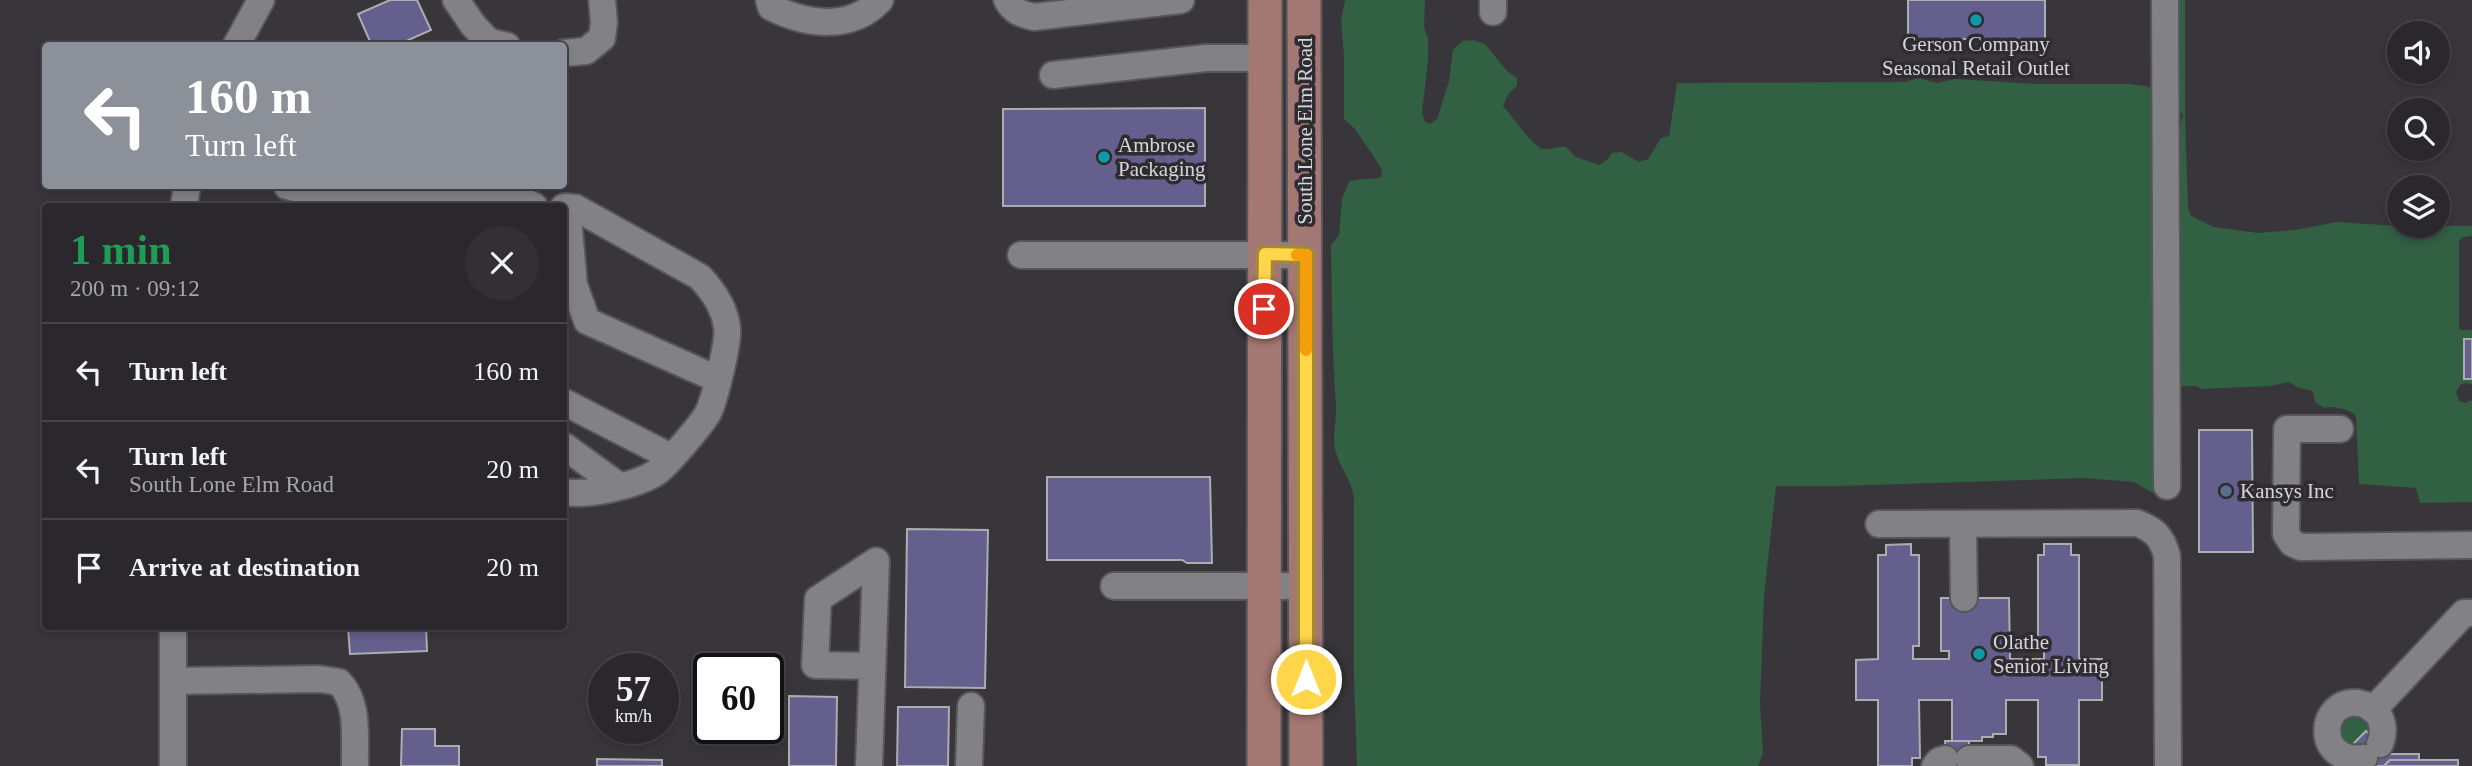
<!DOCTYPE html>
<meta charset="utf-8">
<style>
:root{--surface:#2a282c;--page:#323034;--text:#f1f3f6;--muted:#a5a6a9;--line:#464448}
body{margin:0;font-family:"Times New Roman",serif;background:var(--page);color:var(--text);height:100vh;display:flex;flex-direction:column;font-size:26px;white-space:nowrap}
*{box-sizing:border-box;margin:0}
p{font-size:23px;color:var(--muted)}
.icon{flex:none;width:38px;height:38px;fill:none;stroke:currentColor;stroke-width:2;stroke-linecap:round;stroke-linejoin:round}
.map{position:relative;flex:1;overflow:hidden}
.drawer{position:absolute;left:42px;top:203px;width:525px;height:427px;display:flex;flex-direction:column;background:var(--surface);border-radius:7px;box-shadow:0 4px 10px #0003,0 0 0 2px var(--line)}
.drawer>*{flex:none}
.banner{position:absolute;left:42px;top:42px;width:525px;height:147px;border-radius:7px;box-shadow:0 4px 10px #0003,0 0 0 2px var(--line);background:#8c9099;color:#fff;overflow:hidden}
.controls{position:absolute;left:2387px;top:21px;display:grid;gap:14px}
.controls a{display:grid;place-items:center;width:63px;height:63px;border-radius:50%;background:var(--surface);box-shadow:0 4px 10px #0003,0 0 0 2px var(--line);font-size:35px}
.speed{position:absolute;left:588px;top:653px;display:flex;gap:14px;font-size:35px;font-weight:700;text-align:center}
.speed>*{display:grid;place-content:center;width:91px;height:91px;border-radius:50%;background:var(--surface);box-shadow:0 4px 10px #0003,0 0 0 2px var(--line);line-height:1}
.speed small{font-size:18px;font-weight:400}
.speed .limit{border:4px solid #111;border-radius:10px;background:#fff;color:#111}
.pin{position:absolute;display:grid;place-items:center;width:60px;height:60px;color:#fff;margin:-30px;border:4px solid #fff;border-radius:50%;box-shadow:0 2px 7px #0007}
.me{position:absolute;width:77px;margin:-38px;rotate:0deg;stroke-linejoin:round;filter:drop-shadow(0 0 5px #0008)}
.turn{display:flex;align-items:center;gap:24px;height:147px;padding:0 28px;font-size:32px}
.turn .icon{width:91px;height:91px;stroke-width:2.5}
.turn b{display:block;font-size:49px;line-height:60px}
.round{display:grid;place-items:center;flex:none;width:74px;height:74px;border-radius:37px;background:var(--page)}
.head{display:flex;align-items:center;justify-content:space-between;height:119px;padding:0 28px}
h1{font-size:42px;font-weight:700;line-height:52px;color:#1e9e55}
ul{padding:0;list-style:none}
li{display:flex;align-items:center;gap:21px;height:98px;padding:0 28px;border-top:2px solid var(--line)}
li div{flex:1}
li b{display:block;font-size:26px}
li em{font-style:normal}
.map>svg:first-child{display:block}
.green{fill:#316043}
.building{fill:#645f8c;stroke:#acacb1;stroke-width:2}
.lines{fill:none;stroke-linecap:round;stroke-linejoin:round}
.minor-casing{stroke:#565558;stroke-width:30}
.major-casing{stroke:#565558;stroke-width:37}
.minor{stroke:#828185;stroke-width:26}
.major{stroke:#a37772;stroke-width:33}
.route-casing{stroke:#a68a30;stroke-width:18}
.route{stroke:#ffd54a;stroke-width:12}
.slow{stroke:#f59e0b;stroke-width:12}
.culture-dot{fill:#0f9aa8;stroke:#2e2c30;stroke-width:2.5}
.service-dot{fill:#5c6f8a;stroke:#2e2c30;stroke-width:2.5}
.labels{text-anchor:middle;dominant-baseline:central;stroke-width:7;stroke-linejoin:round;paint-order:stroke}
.poi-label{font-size:21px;fill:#d6d5d8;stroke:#2e2c30;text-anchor:start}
.street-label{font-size:21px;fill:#d6d5d8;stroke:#2e2c30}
</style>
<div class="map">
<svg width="2472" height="766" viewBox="0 0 2472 766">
<rect width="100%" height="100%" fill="#38363a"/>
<g class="green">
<path d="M1345,0H1425L1424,27L1428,39V61L1422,112L1425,122L1430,124L1437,119L1449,81L1453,50L1462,41L1474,40L1485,44L1507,71L1517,78V86L1509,93L1503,106C1512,116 1533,147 1543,149C1551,150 1558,146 1566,147L1576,157L1599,165L1607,160L1612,153L1621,152L1639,162L1648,159L1661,138L1669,136L1677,83L1906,82L1918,78L1937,83L1955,79L2039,84H2129L2151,87L2153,493L2134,482L2084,478L1840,486H1776L1764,596L1760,704L1763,753L1758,766H1357L1354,681V498C1352,480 1339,467 1335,449C1332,434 1337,420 1336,406C1332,352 1332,299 1331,245L1339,235L1342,199L1349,182C1361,177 1370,181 1381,177L1382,169L1355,129L1344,119V55L1341,21Z"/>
<path d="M2180,0H2185V115L2188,208L2191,216L2214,227L2258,233L2295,230L2337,222L2399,226H2472V236L2464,237L2459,240V326L2460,330H2472V339H2464V378L2472,379V385L2467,383L2461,384L2456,392L2459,401L2465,403L2472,400V502L2420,503L2416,488L2359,484L2356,416C2349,409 2334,405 2324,408L2315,402L2313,391L2297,387L2289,382L2270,386L2201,389L2196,386H2180V126L2183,116L2180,109Z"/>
<path d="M2354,716C2369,719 2371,728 2368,742L2344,746L2338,727L2349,717Z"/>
</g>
<g class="building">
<polygon points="390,0 417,0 431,30 395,46 372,46 358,14"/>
<rect x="1908" y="0" width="137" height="39"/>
<polygon points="1205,108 1205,206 1003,206 1003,109"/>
<rect x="2464" y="339" width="8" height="40"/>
<polygon points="2199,430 2252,430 2253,552 2199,552"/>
<polygon points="1047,477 1210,477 1212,563 1187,563 1182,560 1047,560"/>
<polygon points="907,529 988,530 985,688 905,687"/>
<polygon points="1911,544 1911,555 1919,555 1919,646 1913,646 1913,659 1949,659 1949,651 1941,651 1941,598 2009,598 2010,659 2044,659 2044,645 2038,645 2038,555 2044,555 2044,544 2071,544 2071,555 2079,555 2079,659 2102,659 2102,700 2079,700 2079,765 2046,765 2046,757 2038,757 2038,700 2006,700 2006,734 1993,734 1993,737 1982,737 1982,741 1952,741 1952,700 1919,700 1920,758 1912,758 1912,766 1878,766 1878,700 1856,700 1856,660 1878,659 1878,555 1886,555 1886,545"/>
<polygon points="426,626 427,651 350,654 348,627"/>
<polygon points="789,696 837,697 836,766 789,766"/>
<polygon points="898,707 949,707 948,766 897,766"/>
<polygon points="402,729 435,729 435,746 459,746 459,766 401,766"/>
<polygon points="2366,731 2390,754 2419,754 2419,761 2390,760 2384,766 2372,766 2351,746"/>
<polygon points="1945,741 1969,741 1969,766 1946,766"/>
<polygon points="597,759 662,760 662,766 597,766"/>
<polygon points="2390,760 2458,760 2458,766 2384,766"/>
</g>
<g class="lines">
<g class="minor-casing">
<g id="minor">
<polyline points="456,0 473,25 489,42 507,46"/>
<path d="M769,0L771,7C807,25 851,31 880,0"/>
<path d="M1007,0C1014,12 1021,14 1034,17L1181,0"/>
<polyline points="2165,0 2167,486"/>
<polyline points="1493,12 1493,0"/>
<polyline points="236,46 261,0"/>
<polyline points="564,53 586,51 602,38 604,22 602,0"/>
<polyline points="1053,75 1206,58 1265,58"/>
<polyline points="287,186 339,200 350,206"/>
<polyline points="339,200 369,195 509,194 534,206"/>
<polyline points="184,206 187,186"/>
<path d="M564,207L576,208L700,277C713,291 725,308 727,328C729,342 715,397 709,411C704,422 666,466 657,472C636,486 587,496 564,492"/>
<polyline points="567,207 574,285 587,321 717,379"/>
<polyline points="1021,255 1306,255"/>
<polyline points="564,402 671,457"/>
<polyline points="2340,429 2287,429 2286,534 2292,543 2301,547 2472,545"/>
<polyline points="564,446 619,486"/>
<path d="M1879,524L2137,523C2155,530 2162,537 2167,556L2168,766"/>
<polyline points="1963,524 1964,598"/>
<polyline points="1114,586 1305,586"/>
<polyline points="173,626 173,766"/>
<path d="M173,681L319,679L339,682C360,704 354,738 355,766"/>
<polyline points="2373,710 2464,613 2472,613"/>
<path d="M2364,758C2314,764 2318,699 2358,703C2365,704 2372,707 2377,713C2384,722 2384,734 2380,744"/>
<polyline points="1969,759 2011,759 2020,766"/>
<polyline points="869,766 876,561 818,599 815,665 872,666"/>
<polyline points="969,766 971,706"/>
<polyline points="1935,766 1939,761 1945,759"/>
</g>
</g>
<g class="major-casing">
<g id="major">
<polyline points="1304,0 1306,766"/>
<polyline points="1264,766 1265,0"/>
</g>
</g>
<use href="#minor" class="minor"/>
<use href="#major" class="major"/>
</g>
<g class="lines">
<g class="route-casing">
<polyline id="route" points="1264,309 1265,254 1306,255 1306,679"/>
</g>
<use href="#route" class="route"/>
<polyline class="slow" points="1297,255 1306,255 1306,350"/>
</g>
<g class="culture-dot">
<circle cx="1976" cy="20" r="7"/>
<circle cx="1104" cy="157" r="7"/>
<circle cx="1979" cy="654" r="7"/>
</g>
<circle class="service-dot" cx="2226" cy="491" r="7"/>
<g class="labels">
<g class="poi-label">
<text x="1976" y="44" text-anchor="middle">Gerson Company<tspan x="1976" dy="24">Seasonal Retail Outlet</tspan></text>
<text x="1118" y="145">Ambrose<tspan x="1118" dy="24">Packaging</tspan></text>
<text x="2240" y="491">Kansys Inc</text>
<text x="1993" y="642">Olathe<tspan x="1993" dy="24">Senior Living</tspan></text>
</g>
<g class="street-label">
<text transform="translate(1305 131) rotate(-90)">South Lone Elm Road</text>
</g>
</g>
</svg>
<div class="controls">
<a><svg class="icon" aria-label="sound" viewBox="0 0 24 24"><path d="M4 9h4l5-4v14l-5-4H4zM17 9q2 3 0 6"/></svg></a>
<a><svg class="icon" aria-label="search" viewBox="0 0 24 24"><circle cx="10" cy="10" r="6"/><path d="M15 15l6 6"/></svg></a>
<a><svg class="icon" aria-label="layers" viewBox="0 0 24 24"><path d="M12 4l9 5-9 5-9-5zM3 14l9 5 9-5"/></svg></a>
</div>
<div class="speed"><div>57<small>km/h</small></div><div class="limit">60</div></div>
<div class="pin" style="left:1264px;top:309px;background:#d93025"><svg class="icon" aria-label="arrive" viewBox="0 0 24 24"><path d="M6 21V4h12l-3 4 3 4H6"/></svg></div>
<svg class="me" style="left:1306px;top:679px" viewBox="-20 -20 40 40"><circle r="17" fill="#ffd54a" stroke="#fff" stroke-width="3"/><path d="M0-11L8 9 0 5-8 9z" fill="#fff"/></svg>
<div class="banner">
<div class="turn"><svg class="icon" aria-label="left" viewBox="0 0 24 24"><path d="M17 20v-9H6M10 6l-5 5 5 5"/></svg><div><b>160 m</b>Turn left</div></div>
</div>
<section class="drawer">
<div class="head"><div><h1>1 min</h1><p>200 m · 09:12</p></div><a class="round"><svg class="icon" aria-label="close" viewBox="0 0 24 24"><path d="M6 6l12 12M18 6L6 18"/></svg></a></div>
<ul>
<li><svg class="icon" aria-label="left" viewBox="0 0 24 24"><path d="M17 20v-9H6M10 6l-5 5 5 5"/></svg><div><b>Turn left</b></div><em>160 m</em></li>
<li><svg class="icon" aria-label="left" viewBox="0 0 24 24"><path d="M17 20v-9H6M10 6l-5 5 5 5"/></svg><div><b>Turn left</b><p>South Lone Elm Road</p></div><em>20 m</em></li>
<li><svg class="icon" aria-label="arrive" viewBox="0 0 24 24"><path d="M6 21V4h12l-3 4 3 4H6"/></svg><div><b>Arrive at destination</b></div><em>20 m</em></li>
</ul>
</section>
</div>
